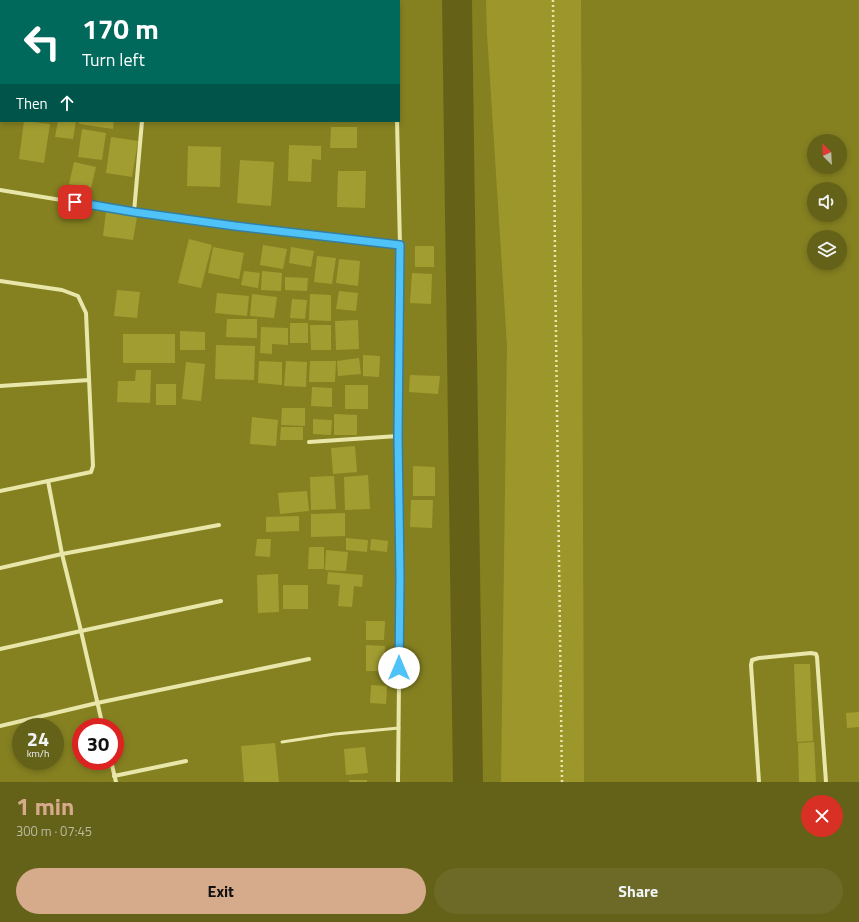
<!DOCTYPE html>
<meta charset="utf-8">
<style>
:root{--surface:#646119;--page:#6c6a26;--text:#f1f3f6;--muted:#bbbca2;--accent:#d6ab8b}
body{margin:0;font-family:"Titillium Web",sans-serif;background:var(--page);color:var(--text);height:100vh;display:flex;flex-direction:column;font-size:15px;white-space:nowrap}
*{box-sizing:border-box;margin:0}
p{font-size:13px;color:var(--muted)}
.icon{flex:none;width:22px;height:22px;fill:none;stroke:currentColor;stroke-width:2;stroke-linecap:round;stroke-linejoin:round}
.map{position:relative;height:782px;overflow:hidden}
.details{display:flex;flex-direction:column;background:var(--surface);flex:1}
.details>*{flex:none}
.guide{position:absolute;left:0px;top:0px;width:400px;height:122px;box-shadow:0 2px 6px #0003;background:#00695c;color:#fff;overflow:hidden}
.needle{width:26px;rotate:336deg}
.tools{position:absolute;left:807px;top:134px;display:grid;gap:8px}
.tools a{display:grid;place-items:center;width:40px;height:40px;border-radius:50%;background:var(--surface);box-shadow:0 2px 6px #0003;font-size:20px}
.speed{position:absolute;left:12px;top:718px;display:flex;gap:8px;font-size:20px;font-weight:700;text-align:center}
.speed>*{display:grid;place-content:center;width:52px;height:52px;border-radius:50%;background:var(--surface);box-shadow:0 2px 6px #0003;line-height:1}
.speed small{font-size:10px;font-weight:400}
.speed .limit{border:6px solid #d22;background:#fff;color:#111}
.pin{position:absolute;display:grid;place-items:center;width:34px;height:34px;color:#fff;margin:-17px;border-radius:8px;box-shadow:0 2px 6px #0006}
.me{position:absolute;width:44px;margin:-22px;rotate:0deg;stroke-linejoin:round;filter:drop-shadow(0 0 3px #0008)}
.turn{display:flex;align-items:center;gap:14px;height:84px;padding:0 16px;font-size:18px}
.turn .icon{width:52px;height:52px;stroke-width:2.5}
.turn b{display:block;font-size:28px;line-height:34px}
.then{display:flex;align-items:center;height:38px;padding:0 16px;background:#0003;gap:8px;font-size:15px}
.round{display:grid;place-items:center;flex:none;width:42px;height:42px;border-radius:21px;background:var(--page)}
.head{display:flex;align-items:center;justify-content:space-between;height:68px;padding:0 16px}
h1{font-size:24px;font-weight:700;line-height:30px;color:var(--accent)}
.cta{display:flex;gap:8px;margin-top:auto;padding:8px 16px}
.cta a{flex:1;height:46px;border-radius:24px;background:var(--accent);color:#111;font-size:16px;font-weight:700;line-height:46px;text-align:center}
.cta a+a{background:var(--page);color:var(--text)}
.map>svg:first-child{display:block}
.green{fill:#9d972b}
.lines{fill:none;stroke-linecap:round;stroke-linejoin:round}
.river{stroke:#656217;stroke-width:30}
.building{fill:#a29d31}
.path{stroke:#e9e6aa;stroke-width:2.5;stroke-dasharray:2 3;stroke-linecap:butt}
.lane{stroke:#e9e6aa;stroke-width:3}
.street{stroke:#e9e6aa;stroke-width:4}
.route-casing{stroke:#337fa1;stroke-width:10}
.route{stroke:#4fc3f7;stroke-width:7}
</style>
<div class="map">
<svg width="859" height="782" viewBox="0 0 859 782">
<rect width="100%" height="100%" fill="#858121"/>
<polygon class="green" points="486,0 581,0 584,782 501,782 507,345 487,33"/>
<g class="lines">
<polyline class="river" points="457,0 468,782"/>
</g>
<g class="building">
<polygon points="24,121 50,124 44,163 19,159"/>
<polygon points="58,121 76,121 73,139 55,137"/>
<polygon points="79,121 114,121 113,129 79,124"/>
<polygon points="331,127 357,127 357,148 330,148"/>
<polygon points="82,129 106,133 102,160 78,157"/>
<polygon points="111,137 138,141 132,177 106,173"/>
<polygon points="289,145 321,146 321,160 312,159 311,182 288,181"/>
<polygon points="188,146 221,147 220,187 187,186"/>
<polygon points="240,160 274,162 271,206 237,203"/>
<polygon points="74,162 96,167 91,188 69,184"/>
<polygon points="338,171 366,171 365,208 337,207"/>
<polygon points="106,212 137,217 133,240 103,236"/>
<polygon points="189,239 212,245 201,288 178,283"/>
<polygon points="263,245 287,249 283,269 260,265"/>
<rect x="415" y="246" width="19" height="21"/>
<polygon points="213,247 244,253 239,279 208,273"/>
<polygon points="291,247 314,251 311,267 289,263"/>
<polygon points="317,256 336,258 332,284 314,282"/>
<polygon points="339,259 360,261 358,286 336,283"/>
<polygon points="244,271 260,273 258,288 241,285"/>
<polygon points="262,271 282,273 281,291 261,290"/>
<polygon points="412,273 432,274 431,304 410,303"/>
<polygon points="285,277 308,278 307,291 285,290"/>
<polygon points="117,290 140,292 137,318 114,316"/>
<polygon points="339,291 358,293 356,311 336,309"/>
<polygon points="217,293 249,296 247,316 215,313"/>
<polygon points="252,294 277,297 274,318 250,316"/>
<polygon points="310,294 331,295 331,321 309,320"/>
<polygon points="292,299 307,300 305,319 290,318"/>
<polygon points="227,319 257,319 257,338 226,337"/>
<polygon points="358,320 359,349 336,350 335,321"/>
<rect x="290" y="323" width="18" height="20"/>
<polygon points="310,325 331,325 331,350 311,350"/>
<polygon points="261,327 288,328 288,345 272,344 272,354 260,353"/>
<polygon points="180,331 205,332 205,350 180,350"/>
<rect x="123" y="334" width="52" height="29"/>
<polygon points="216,345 255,346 254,380 215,379"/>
<polygon points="363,355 380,356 379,377 363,376"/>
<polygon points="359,358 361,374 338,376 337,361"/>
<polygon points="259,361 282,362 282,385 258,383"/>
<polygon points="286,361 307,362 306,387 284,386"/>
<polygon points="310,361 336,361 335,382 309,382"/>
<polygon points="186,362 205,364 201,401 182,399"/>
<polygon points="136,370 151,370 150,403 117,402 118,381 135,381"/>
<polygon points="410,375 440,376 438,394 409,392"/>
<rect x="156" y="384" width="20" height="21"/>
<rect x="345" y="385" width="23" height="24"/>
<polygon points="312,387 332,388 332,407 311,406"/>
<polygon points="282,408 305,408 305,426 281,425"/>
<polygon points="334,414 357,415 357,435 334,435"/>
<polygon points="252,417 278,420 276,446 250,444"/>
<polygon points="313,419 332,420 331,435 313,434"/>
<polygon points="281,427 303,427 303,440 280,440"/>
<polygon points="355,446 357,472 333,474 331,448"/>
<polygon points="413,466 435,467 435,496 413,496"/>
<polygon points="368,475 370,509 345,510 344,477"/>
<polygon points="334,476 336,509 311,510 310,477"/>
<polygon points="307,491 309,511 280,514 278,493"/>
<polygon points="411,500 433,500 432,528 410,527"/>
<polygon points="345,513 345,536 311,537 311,514"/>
<polygon points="299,516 299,531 266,532 266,517"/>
<polygon points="346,538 368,540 367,552 346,550"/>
<polygon points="257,539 271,539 270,557 255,556"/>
<polygon points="371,539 388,541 387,552 370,550"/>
<polygon points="309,547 324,547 324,569 308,569"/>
<polygon points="326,550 348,552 346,571 325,570"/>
<polygon points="328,572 363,575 362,587 354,586 352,607 338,606 340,585 327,584"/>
<polygon points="278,574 279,612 258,613 257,575"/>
<rect x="283" y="585" width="25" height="24"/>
<polygon points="366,621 385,621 384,640 366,640"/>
<polygon points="366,645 385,646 384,671 366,671"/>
<polygon points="794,664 810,664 813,741 797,742"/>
<polygon points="371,685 387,686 386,704 370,703"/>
<polygon points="859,712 859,727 847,728 846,713"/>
<polygon points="814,742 816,782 799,782 798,743"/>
<polygon points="275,743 279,782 244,782 241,746"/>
<polygon points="365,747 368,773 346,775 344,749"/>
<rect x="349" y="780" width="18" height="2"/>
</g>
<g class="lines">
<polyline class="path" points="553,0 555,261 562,782"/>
<polyline class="lane" points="282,742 335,734 399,728"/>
<g class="street">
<polyline points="396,0 396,1"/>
<polyline points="153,1 153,0"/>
<polyline points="397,121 400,245 398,436 400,577 398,782"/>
<polyline points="0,190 134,212 235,226 400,245"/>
<polyline points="134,212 142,121"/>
<polyline points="0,281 62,290 78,296 86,313 93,466 91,472 0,491"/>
<polyline points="0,386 89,380"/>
<polyline points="309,442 398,436"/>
<polyline points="48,481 62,554 81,631 103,727"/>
<polyline points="0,568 62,554 219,525"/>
<polyline points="0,649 81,631 221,601"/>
<polyline points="0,726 97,703 309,659"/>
<polyline points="111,761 116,782"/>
<polyline points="114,776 186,761"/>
<polyline points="759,782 751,665 752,660 759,658 811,653 816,654 817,657 826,782"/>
</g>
</g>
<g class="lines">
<g class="route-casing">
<polyline id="route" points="75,202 134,212 235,226 400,245 398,436 400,577 399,668"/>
</g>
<use href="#route" class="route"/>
</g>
</svg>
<div class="tools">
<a><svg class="needle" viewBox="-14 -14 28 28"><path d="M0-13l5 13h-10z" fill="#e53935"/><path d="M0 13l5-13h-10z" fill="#bbbca2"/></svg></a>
<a><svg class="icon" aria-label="sound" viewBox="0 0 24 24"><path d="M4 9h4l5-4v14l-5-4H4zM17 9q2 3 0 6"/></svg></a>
<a><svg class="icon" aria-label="layers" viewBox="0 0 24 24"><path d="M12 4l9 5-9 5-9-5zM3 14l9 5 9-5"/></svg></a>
</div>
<div class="speed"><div>24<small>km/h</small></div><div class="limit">30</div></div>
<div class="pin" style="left:75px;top:202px;background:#d93025"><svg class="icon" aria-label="arrive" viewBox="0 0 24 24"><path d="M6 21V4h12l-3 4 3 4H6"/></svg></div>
<svg class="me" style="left:399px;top:668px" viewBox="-20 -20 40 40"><circle r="19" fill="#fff"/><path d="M0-13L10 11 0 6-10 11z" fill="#4fc3f7"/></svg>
<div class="guide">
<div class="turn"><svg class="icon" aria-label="left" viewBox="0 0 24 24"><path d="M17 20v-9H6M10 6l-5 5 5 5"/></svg><div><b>170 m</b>Turn left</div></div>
<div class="then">Then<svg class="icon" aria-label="ahead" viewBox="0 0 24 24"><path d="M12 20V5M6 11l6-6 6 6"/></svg></div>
</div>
</div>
<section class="details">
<div class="head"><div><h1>1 min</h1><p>300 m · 07:45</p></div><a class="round" style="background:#d93025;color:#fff"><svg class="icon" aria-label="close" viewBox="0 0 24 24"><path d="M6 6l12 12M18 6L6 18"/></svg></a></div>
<div class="cta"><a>Exit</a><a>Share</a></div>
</section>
